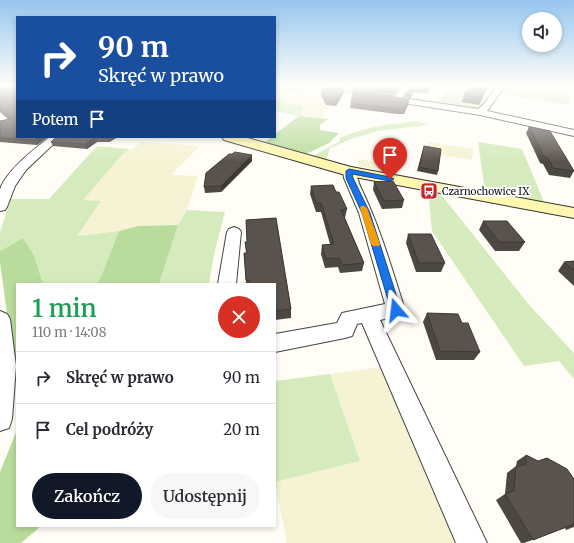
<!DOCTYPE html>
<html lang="pl">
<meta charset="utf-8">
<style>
:root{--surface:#fff;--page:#f7f7f7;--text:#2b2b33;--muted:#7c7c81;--line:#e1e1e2;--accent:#111827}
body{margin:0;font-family:Merriweather,serif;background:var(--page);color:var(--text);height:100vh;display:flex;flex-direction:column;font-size:15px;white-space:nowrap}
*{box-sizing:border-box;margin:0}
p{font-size:13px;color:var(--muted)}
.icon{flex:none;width:22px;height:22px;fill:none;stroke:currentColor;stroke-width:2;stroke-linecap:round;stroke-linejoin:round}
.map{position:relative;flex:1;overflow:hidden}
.sheet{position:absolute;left:16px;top:283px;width:260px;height:244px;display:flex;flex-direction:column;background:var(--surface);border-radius:0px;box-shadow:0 2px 6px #0003}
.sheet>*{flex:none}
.banner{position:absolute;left:16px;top:16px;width:260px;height:122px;border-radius:0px;box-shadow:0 2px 6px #0003;background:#1a4fa0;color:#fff;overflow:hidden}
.controls{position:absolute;left:522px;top:12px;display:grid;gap:8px}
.controls a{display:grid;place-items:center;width:40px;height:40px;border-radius:50%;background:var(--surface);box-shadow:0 2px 6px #0003;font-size:20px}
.pin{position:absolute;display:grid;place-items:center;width:34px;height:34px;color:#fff;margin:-41px -17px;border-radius:50% 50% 50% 0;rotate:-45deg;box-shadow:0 0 4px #0007}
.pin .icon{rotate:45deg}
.me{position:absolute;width:44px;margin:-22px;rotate:343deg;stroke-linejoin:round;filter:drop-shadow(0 0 3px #0008)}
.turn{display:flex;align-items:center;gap:14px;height:84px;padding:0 16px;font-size:18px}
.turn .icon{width:52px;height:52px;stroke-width:2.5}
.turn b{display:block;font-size:28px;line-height:34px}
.then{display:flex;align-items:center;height:38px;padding:0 16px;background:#0003;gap:8px;font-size:15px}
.round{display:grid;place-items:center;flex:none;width:42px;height:42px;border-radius:21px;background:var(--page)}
.summary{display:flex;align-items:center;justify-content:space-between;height:68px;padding:0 16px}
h1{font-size:24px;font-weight:600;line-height:30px;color:#1e9e55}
.cta{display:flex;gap:8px;margin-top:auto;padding:8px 16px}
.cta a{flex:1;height:46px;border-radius:24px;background:var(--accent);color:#fff;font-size:16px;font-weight:600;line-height:46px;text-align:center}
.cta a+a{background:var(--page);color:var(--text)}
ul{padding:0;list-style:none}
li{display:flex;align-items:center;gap:12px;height:52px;padding:0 16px;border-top:1px solid var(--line)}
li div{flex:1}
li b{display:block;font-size:15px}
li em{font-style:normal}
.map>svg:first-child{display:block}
.farmland{fill:#f6f3d4}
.green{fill:#d5ebbd}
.forest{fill:#b9dc9c}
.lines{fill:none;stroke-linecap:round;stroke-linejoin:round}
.street-casing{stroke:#444;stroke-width:2}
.secondary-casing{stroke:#333;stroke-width:2}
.street{fill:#fff;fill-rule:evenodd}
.secondary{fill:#fff6b0;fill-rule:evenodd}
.wall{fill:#4d4742}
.shaded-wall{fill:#3f3936}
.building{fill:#5a524d;stroke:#3f3936}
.route{fill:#1a73e8;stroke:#114b97}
.slow{fill:#f59e0b}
.labels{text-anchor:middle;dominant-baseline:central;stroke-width:4;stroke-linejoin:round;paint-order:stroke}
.far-poi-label{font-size:10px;fill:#111;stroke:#fff;text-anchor:start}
</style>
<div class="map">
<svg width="574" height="543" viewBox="0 0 574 543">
<rect width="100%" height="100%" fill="#fffdf5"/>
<g class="farmland">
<polygon points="321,88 347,93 334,103 321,118 299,116 304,106 275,101 275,90 293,93 291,96 296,97 299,94 309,96"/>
<polygon points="142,142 200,146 171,175 198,176 187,210 178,225 138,226 119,231 77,236 101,201 82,200 120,157"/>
<polygon points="428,142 473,149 472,160 425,152"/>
<polygon points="359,159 384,163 382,170 378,170 357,166"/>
<polygon points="381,367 460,543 287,543 275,482 360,461 330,374"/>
</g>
<g class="green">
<polygon points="505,86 569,86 569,105 500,94"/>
<polygon points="447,91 488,98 483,106 478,109 402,98 403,93 409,97 439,102"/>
<polygon points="275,101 304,106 299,116 275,111"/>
<path d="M416,121L428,125L378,131L351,139L330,148L326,160L313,156L340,141V138C364,127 390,124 416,121Z"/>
<polygon points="478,142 522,149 544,202 485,191"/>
<polygon points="97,146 130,149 121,156 83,200 101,201 77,236 119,231 98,284 43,284 34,255 23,238 0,251 0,232 11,199 49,199"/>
<polygon points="428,190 439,192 530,306 574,353 574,379 559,361 524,366 432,231"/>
<polygon points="187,210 225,212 214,254 209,284 159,284 178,225"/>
<polygon points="330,374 360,461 275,482 275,381"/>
</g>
<g class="forest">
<polygon points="275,86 314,86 290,93 275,90"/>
<polygon points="299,116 328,119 320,125 320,130 339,133 329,143 306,154 265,142 272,137 275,137 275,134"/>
<polygon points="178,225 159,284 98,284 119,231 138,226"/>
<polygon points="23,238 34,255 43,284 17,284 17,387 0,262 0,251"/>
<polygon points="17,430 17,526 41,526 21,543 0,543 0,472"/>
</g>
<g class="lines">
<g class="street-casing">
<g id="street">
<polygon points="327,86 343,86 394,97 403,86 411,86 402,98 478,109 484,104 497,86 505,86 487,111 574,130 574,136 480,115 390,101"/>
<path d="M50,137H61L26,170L15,186L7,207L5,210L0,211C0,205 0,195 0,189C7,170 34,149 50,137Z"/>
<path d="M349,167L353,168C357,174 358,182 361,188C380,227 392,269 405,310L403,315L380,320L487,543H456L362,323L357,324L352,336L345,338L275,352V334L337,323L342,313L385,304L359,213L344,178L343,171L345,168Z"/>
<polygon points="234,227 239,229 241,232 236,284 218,284 227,232 229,229"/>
<polygon points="0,311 7,314 10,319 16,366 12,419 9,428 0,431"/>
</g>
</g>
<g class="secondary-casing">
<polygon id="secondary" points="222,137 244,137 351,167 574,208 574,218 349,176 224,140"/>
</g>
<use href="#street" class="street"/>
<use href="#secondary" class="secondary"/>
</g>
<g class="wall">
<polygon points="0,86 48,137 37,145 0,142 0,121 8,119 0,112"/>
<polygon points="326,86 344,86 344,92 336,106 326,105 321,95 322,89"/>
<polygon points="354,86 401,86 393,95 354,87"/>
<polygon points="411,86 432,86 427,93 413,92 411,98 405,97 405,94"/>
<polygon points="470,86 488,86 479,105 462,102 464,95"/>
<polygon points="351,103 408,105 404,114 397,114 350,108"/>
<polygon points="529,127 574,171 570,178 549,175 543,164 540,163 526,133"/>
<polygon points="56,137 118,137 109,142 97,142 87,149 53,146 51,142"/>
<polygon points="424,146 438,171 437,175 417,171"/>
<polygon points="232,154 252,155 252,161 221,192 205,193 204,187"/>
<polygon points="374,182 404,200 402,208 382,209 373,190"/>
<polygon points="311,186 336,192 347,209 345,218 364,263 362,271 340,273 338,267 325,268 321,254 322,245 330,244 321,212 316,212 310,194"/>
<polygon points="276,218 291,309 291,318 275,320 275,284 246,284 244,253 246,253 245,242 247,242 246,220"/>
<polygon points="483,221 525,242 519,251 495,251 479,230"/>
<polygon points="408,234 445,263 441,272 416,272 406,243"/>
<polygon points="574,261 574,286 558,271 564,262"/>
<polygon points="427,313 462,323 480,352 474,360 436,360 423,322"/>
<polygon points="526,455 574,479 574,527 566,530 565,528 524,543 521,543 496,500 505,494 507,473 516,466 517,461"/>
</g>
<g class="shaded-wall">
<polygon points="344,86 344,92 336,106 337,100"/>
<polygon points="399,86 401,86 393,95 394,92"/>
<polygon points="431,86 432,86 427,93 428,90"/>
<polygon points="487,86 488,86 479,105 481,98"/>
<polygon points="409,100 408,105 404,114 405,108"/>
<polygon points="39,137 48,137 37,145 35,140"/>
<polygon points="95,137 97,142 87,149 85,144"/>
<polygon points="108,137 118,137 109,142 107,138"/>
<polygon points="252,155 252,161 221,192 221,186"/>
</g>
<g class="building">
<polygon points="0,86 17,86 17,137 39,137 35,140 0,138 0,121 10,119 0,110"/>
<polygon points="326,86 344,86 337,100 327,99 322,89"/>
<polygon points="366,86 399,86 394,92"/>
<polygon points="411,86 431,86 428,90 414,89 412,95 405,94"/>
<polygon points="470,86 487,86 481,98 464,95"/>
<polygon points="354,88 409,100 405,108 398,109 351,103"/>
<polygon points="529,127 550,131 574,171 553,168 547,157 544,157"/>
<polygon points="56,137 108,137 107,138 95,137 85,144 51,142"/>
<polygon points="424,146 441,149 438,171 419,167"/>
<polygon points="235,152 252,155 221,186 204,187 206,173 229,154 232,154"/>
<polygon points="393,181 404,200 384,201 374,182"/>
<polygon points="333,185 336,192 339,192 347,209 341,210 364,263 342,265 340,258 326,259 322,245 334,244 321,203 316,203 311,186"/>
<polygon points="276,218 291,309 275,311 275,284 249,284 249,280 246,280 244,253 247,253 245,242 247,242 246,220"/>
<polygon points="483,221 507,221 525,242 499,242"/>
<polygon points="408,234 431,234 445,263 419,263"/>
<polygon points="574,261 574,271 564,262"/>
<polygon points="427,313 458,314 462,323 468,323 480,352 440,351"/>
<polygon points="526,455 538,461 547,458 567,469 574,479 574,524 533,540 505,494 514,491 516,467 526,464"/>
</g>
<linearGradient id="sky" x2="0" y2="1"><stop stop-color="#95c6ee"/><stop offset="0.53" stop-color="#fffefa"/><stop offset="1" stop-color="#fffefa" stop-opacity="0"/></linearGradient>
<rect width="574" height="162" fill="url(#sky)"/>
<polygon class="route" points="349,169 390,177 394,179 390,181 352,174 353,178 370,213 401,310 400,313 393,313 391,310 362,213 346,178 346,171"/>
<polygon class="slow" points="361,206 364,206 367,208 380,244 379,246 373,246 371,244 360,208"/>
<defs>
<g id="bus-square" transform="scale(0.9)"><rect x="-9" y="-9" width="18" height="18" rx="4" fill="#c4262e" stroke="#fff"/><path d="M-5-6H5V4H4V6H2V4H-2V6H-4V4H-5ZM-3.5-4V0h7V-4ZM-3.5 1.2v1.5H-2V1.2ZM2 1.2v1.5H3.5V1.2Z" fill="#fff"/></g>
</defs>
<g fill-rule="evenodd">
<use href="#bus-square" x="429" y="191"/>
</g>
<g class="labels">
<g class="far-poi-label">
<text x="442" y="191">Czarnochowice IX</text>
</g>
</g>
</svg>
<div class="controls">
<a><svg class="icon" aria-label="sound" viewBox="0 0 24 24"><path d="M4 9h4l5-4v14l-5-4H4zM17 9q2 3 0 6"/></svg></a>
</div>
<div class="pin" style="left:390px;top:179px;background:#d93025"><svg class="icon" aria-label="arrive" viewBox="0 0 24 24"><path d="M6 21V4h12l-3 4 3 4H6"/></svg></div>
<svg class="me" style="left:396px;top:310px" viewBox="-20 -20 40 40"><path d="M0-17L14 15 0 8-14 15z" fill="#1a73e8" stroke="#fff" stroke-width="4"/></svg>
<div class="banner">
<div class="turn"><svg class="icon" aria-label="right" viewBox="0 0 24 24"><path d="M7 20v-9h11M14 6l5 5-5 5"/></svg><div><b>90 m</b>Skręć w prawo</div></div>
<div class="then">Potem<svg class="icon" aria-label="arrive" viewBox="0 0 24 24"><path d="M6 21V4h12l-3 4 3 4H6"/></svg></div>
</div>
<section class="sheet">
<div class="summary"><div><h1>1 min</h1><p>110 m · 14:08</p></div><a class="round" style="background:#d93025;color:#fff"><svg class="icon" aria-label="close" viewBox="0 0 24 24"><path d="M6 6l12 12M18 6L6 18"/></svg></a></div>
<ul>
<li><svg class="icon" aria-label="right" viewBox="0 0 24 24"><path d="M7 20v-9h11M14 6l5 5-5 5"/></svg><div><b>Skręć w prawo</b></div><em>90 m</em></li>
<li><svg class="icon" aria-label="arrive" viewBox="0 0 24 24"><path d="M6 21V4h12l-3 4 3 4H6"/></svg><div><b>Cel podróży</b></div><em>20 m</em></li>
</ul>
<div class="cta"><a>Zakończ</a><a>Udostępnij</a></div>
</section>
</div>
